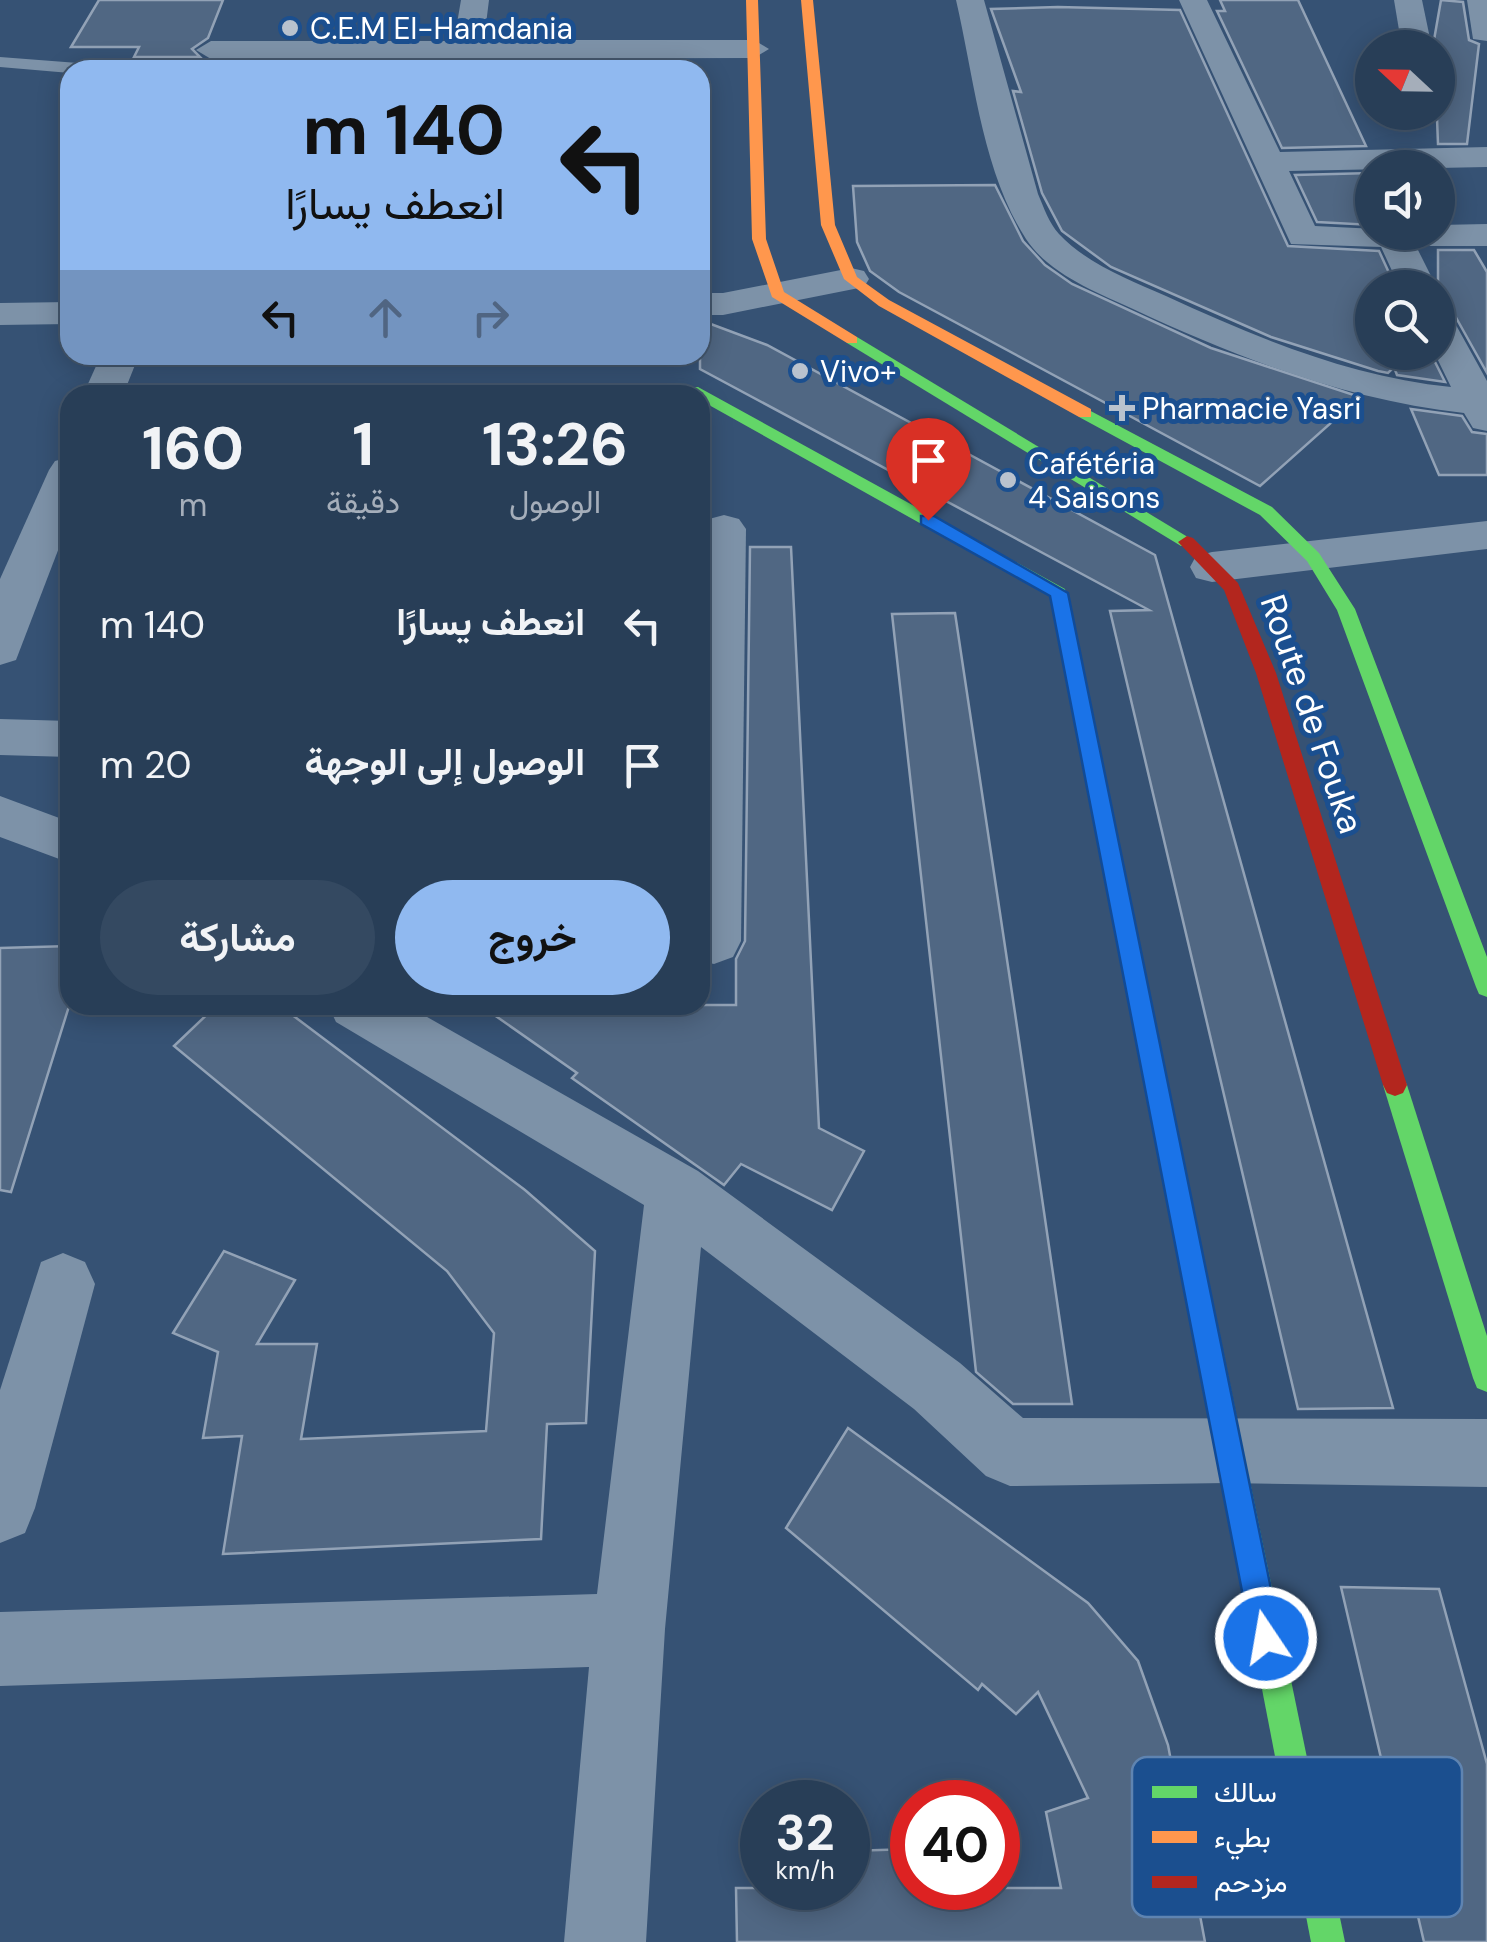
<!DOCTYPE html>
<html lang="ar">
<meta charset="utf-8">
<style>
:root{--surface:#283e57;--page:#344961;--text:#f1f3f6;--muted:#a5aeba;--line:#44576d;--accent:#90b9f0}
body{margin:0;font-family:"DM Sans",Vazirmatn,sans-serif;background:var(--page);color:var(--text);direction:rtl;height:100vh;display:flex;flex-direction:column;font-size:38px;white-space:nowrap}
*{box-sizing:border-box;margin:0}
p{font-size:32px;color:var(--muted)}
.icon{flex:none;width:55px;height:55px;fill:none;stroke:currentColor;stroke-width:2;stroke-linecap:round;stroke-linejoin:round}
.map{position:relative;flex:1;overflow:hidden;direction:ltr}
.drawer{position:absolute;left:60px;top:385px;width:650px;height:630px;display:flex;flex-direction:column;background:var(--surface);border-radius:30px;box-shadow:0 5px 25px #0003,0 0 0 2px var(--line);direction:rtl}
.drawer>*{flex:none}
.top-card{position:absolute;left:60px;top:60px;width:650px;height:305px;border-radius:30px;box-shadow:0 5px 25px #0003,0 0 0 2px var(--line);direction:rtl;background:#90b9f0;color:#111;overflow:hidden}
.needle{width:65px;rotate:292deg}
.fabs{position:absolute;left:1355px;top:30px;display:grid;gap:20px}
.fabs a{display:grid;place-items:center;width:100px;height:100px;border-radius:50%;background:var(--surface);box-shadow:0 5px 25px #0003,0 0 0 2px var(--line);font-size:50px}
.speed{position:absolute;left:740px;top:1780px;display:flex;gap:20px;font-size:50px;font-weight:700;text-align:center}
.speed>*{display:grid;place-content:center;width:130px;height:130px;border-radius:50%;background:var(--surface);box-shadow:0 5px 25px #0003,0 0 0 2px var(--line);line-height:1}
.speed small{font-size:25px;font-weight:400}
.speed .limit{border:15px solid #d22;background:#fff;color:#111}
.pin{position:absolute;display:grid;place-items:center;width:85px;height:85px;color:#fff;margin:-102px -42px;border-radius:50% 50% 50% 0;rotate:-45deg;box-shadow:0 0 10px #0007}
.pin .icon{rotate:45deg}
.me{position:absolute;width:110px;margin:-55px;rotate:348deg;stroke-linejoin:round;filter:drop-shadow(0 0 8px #0008)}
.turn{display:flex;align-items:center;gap:35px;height:210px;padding:0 40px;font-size:45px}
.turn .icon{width:130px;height:130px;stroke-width:2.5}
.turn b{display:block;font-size:70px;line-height:85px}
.lanes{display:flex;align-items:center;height:95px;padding:0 40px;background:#0003;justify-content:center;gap:50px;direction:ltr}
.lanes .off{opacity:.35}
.eta{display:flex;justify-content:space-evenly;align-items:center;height:170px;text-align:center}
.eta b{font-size:60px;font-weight:700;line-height:70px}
.primary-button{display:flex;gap:20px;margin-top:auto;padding:20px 40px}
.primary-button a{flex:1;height:115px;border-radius:60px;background:var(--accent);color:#111;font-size:40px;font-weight:700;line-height:115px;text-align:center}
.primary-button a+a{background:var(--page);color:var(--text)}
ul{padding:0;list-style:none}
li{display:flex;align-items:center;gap:30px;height:140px;padding:0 40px}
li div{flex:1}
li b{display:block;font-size:38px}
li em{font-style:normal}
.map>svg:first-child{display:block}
.building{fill:#506783;stroke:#92a2b6;stroke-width:2.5}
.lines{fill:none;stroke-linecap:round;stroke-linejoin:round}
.lane{fill:#7d92a8;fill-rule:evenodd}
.street{fill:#7d92a8;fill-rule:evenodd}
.fast{fill:#63d668;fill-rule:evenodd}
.slow{fill:#ff974d;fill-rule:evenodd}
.jam{fill:#b3261e;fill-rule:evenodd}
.route{fill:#1a73e8;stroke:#114b97;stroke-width:2.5}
.poi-dot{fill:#b9c2ce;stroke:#1b4f8f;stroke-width:4}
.labels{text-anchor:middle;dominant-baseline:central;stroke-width:10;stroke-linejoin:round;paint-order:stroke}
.far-poi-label{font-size:30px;fill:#fff;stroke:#1b4f8f;text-anchor:start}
.street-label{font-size:35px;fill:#fff;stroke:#1b4f8f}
.key{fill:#1b4f8f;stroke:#5f84b1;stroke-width:2.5}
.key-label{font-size:28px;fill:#fff}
</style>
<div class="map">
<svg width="1487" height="1942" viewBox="0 0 1487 1942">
<rect width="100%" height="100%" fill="#365274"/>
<g class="building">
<polygon points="99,0 223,0 208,38 192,49 200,57 134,57 139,47 71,47"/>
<polygon points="1220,0 1298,0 1366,146 1282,148 1217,11 1225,11"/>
<polygon points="1441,0 1463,2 1469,40 1479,44 1467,144 1438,144 1434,40"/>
<polygon points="1058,7 1180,10 1288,246 1379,251 1396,288 1372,288 1372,352 1430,352 1445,382 1397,375 1394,367 1388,373 1378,371 1271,337 1111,267 1062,231 1042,193 1013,91 1021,92 991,9"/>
<polygon points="1372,173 1372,225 1317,222 1295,175"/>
<polygon points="995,185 1023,241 1045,265 1072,284 1211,348 1360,397 1260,486 899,292 870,271 857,242 853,186"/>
<polygon points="1438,250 1474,250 1487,272 1487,373 1454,314 1438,310"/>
<polygon points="700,320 767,345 1155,555 1393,1408 1298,1409 1110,611 1149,610 700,369"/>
<polygon points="1411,409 1462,416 1472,432 1487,434 1487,475 1439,475"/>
<polygon points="750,547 791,547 819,1128 864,1151 832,1210 741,1164 724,1185 572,1078 577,1073 480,1005 736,1005 736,959 745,941"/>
<polygon points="955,613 1015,1013 1072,1404 1013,1404 976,1372 892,614"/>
<polygon points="70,946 70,1003 11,1192 0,1190 0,948"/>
<polygon points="217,1005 279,1005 525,1190 595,1251 586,1423 547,1424 541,1539 223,1554 242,1436 203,1438 218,1352 173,1333 224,1251 295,1280 257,1344 317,1344 301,1439 486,1431 494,1333 447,1271 174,1046"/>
<polygon points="848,1428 1088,1603 1138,1661 1168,1745 1205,1942 737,1942 736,1888 848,1888 848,1851 912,1849 912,1888 1061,1888 1046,1812 1088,1798 1038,1692 1016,1714 982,1684 978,1690 786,1528"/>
<polygon points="1341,1587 1439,1589 1487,1764 1487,1942 1424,1942"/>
</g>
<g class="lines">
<g class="lane">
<polygon points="556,49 571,53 567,70 549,70"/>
<polygon points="0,57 104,65 113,70 70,73 0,67"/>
</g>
<g class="street">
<polygon points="461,0 489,0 484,40 754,40 769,49 754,58 211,59 196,50 211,41 454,41"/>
<path d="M956,0H984L1038,194C1044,208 1049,223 1059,234C1087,264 1130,280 1166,296C1257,338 1351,377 1451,387L1434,352H1438V313L1451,316L1487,381V431L1473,428L1464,413C1347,400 1238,358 1133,309C1096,292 1049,274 1026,239C982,171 974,77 956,0Z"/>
<polygon points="1179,0 1207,0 1280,152 1487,147 1487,167 1289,171 1315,226 1438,232 1438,225 1487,224 1487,246 1416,246 1437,288 1400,288 1381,247 1291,244"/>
<polygon points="1394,0 1422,0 1432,48 1402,48"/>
<polygon points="1467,0 1487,0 1487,41 1473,39"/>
<polygon points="851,268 864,271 869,279 864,287 723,315 700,315 700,293 723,293"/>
<polygon points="70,302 70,324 0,325 0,303"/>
<polygon points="101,355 139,355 123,395 83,395"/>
<polygon points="70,457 70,519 16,660 0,665 0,579 49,470 55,461"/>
<polygon points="724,515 739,519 746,529 741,941 733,957 714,964 700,961 700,595 702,529 709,519"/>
<polygon points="1487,521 1487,549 1212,582 1196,578 1190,567 1196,556 1212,552"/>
<polygon points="0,719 70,721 70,757 0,755"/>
<polygon points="0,796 70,822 70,863 0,837"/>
<polygon points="328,1005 406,1005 698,1171 960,1363 1023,1418 1487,1419 1487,1487 1227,1483 1010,1486 986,1476 914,1409 701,1247 665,1629 646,1942 564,1942 589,1667 0,1686 0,1612 597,1594 644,1205 336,1022"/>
<polygon points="63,1253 85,1262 95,1284 35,1508 25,1533 0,1543 0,1390 41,1262"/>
</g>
<g class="fast">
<polygon points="847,337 857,337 1196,542 1193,546 1181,546 847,343"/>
<polygon points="698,387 1065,589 1108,790 1105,796 1098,798 1088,790 1050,596 700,400 700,395 564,395 572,390"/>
<polygon points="1085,408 1272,507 1319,553 1355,609 1487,957 1487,997 1479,994 1476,987 1337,610 1307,561 1260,515 1079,417 1079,409"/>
<polygon points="1395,1074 1403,1077 1407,1085 1487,1336 1487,1392 1477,1388 1473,1378 1383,1085 1387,1077"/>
<polygon points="1200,1289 1209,1293 1213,1302 1345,1942 1311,1942 1187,1302 1191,1293"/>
</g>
<g class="slow">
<polygon points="746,0 758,0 766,239 784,292 857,337 857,343 847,343 772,297 752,239"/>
<polygon points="801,0 813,0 835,225 857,277 889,300 1091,409 1091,417 1079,417 879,306 844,279 821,225"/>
<polygon points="1098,782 1108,790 1213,1302 1209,1311 1200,1315 1191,1311 1187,1302 1088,790"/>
</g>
<polygon class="jam" points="1187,536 1193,538 1238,583 1276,673 1407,1085 1403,1093 1395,1096 1387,1093 1383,1085 1256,673 1224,590 1178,542"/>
</g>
<polygon class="route" points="921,516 934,516 1068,593 1281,1638 1277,1649 1266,1654 1255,1649 1251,1638 1050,596 921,524"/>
<g class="poi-dot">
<circle cx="290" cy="28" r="10"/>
<circle cx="800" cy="371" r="10"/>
<path d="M1117 393h10v10h10v10h-10v10h-10v-10h-10v-10h10z"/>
<circle cx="1008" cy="480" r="10"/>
</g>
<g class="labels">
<g class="far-poi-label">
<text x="310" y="28">C.E.M El-Hamdania</text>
<text x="820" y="371">Vivo+</text>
<text x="1142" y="408">Pharmacie Yasri</text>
<text x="1028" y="463">Cafétéria<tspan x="1028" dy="34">4 Saisons</tspan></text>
</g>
<g class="street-label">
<text transform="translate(1312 714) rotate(71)">Route de Fouka</text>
</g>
</g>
<rect x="1132" y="1757" width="330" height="160" rx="15" class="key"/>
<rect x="1152" y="1786" width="45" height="12" fill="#63d668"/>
<rect x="1152" y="1831" width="45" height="12" fill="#ff974d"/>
<rect x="1152" y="1876" width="45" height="12" fill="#b3261e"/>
<g class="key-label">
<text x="1214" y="1802">سالك</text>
<text x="1214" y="1847">بطيء</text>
<text x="1214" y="1892">مزدحم</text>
</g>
</svg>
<div class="fabs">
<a><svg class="needle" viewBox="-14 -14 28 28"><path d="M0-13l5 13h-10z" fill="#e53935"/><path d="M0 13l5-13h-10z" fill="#a5aeba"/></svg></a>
<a><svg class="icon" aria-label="sound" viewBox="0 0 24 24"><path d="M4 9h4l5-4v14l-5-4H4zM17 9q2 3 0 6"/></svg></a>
<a><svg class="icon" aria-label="search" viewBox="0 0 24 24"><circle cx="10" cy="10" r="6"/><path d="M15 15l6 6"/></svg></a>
</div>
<div class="speed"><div>32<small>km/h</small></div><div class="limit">40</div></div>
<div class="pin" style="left:928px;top:520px;background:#d93025"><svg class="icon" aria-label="arrive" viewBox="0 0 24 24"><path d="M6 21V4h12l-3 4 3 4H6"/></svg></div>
<svg class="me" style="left:1266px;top:1638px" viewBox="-20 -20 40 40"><circle r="17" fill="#1a73e8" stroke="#fff" stroke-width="3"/><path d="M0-11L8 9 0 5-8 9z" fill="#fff"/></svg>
<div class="top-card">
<div class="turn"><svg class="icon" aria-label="left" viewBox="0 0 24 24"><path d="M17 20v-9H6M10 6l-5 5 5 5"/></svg><div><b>140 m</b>انعطف يسارًا</div></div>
<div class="lanes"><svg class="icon" aria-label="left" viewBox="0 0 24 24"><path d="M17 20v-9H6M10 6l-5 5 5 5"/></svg><svg class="icon off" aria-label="ahead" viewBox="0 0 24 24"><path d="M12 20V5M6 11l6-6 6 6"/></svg><svg class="icon off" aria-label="right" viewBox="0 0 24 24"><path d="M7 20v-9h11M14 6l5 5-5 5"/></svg></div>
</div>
<section class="drawer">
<div class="eta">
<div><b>13:26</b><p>الوصول</p></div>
<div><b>1</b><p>دقيقة</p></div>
<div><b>160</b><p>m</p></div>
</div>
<ul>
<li><svg class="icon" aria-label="left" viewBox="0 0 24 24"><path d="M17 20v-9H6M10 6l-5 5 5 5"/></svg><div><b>انعطف يسارًا</b></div><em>140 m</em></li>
<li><svg class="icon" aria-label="arrive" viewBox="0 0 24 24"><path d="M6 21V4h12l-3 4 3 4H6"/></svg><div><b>الوصول إلى الوجهة</b></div><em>20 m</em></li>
</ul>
<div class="primary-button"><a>خروج</a><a>مشاركة</a></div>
</section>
</div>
